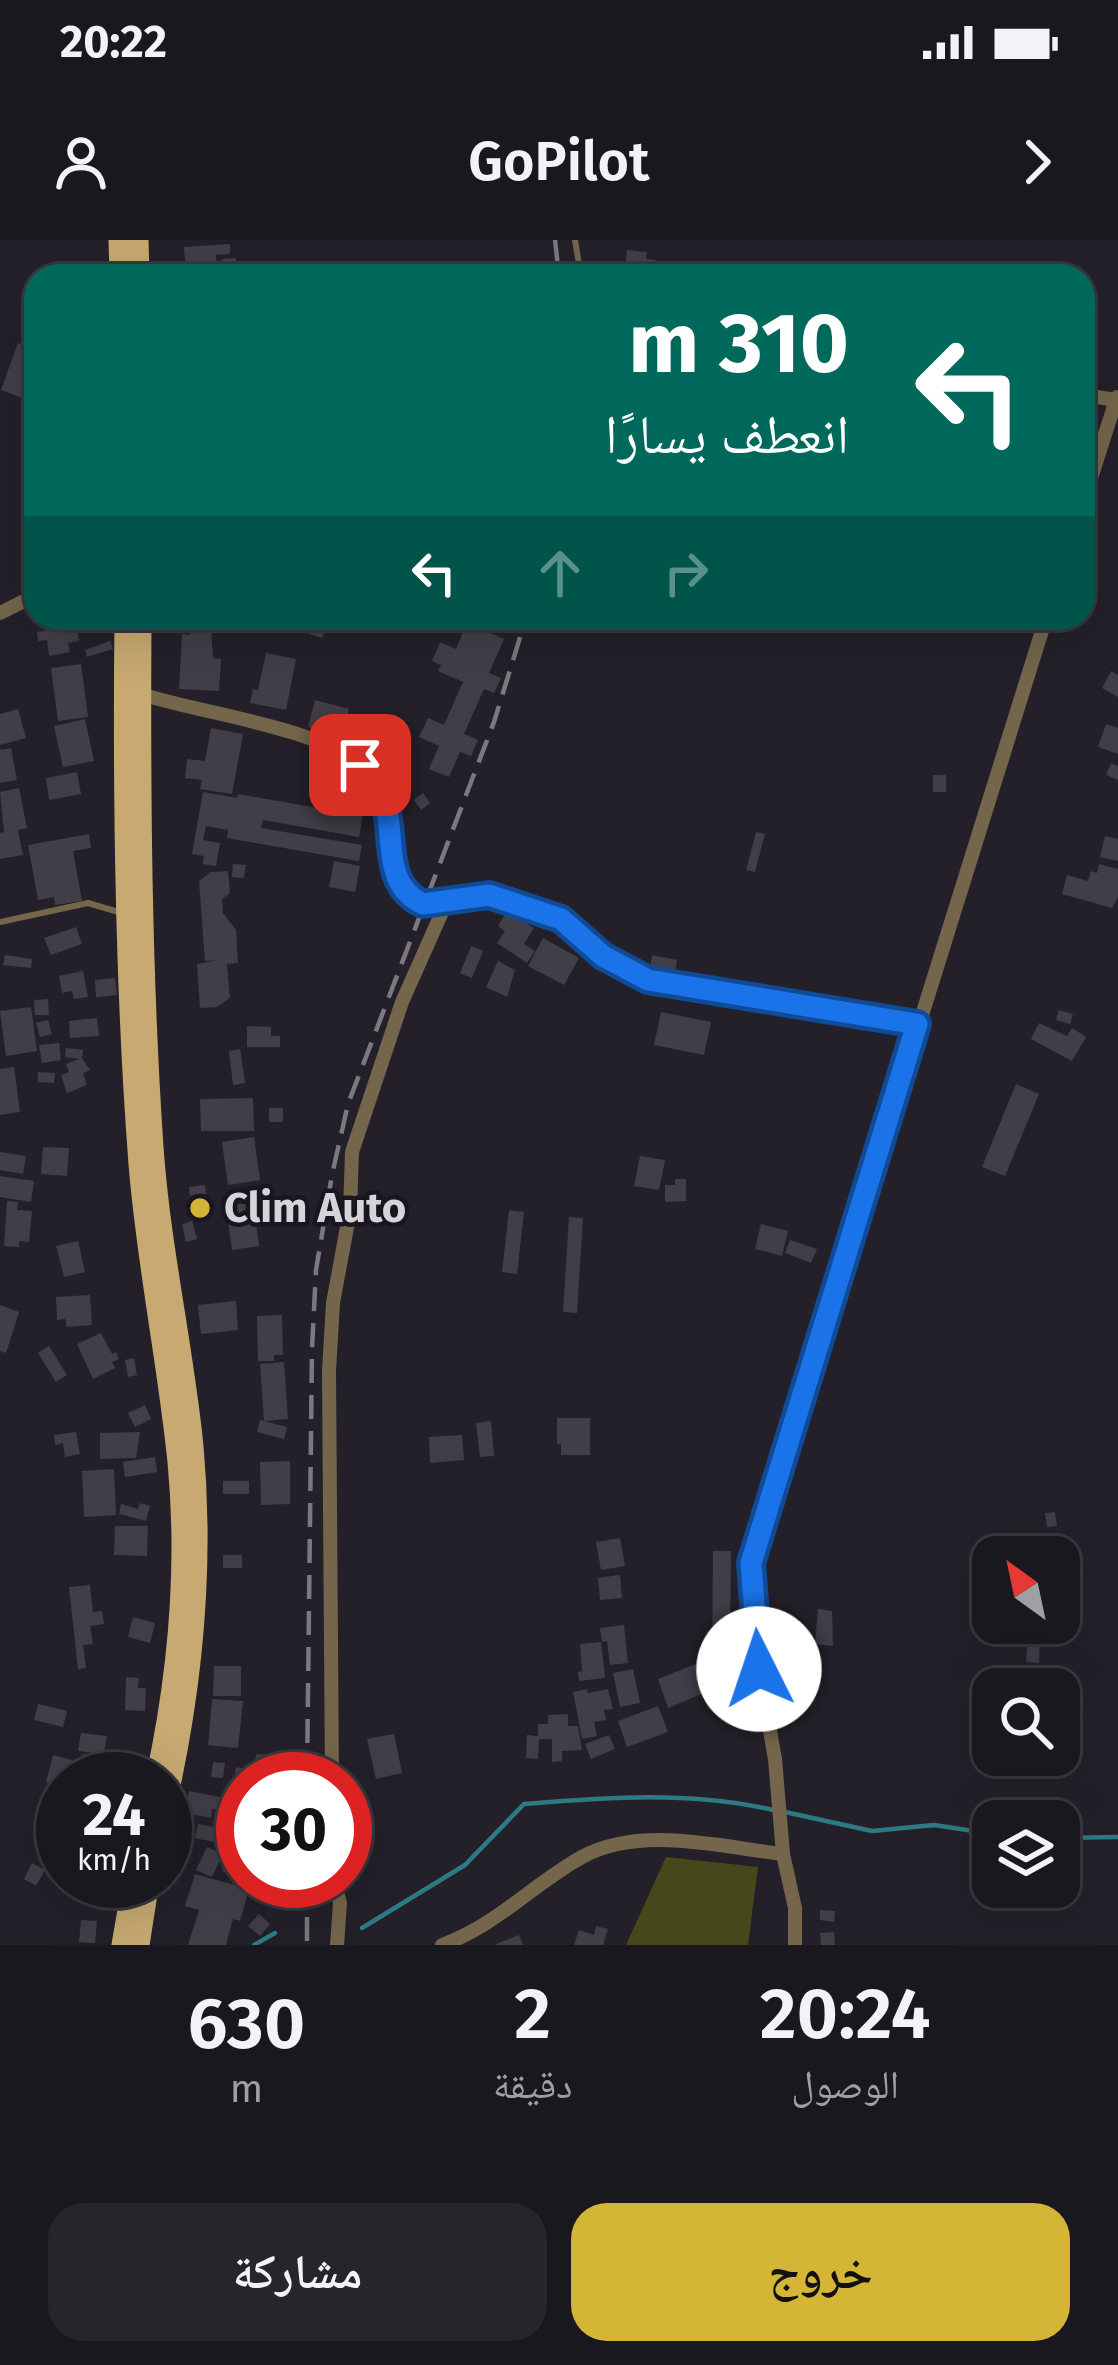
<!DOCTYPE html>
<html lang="ar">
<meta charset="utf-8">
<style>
:root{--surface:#1a181f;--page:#27252c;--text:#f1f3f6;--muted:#9fa0a4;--line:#38373d;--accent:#d4b535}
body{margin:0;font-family:"Fira Sans","Noto Naskh Arabic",sans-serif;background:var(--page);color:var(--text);direction:rtl;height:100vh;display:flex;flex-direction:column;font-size:45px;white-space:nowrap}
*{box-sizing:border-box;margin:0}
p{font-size:39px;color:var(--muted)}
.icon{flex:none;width:66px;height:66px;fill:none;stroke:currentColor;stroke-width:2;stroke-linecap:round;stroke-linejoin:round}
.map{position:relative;height:1705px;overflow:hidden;direction:ltr}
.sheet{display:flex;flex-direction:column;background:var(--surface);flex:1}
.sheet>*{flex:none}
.top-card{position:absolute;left:24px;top:24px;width:1071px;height:366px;border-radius:36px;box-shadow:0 12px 48px #0002,0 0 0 3px var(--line);direction:rtl;background:#00695c;color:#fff;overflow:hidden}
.needle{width:78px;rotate:327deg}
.fabs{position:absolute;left:972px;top:1296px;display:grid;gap:24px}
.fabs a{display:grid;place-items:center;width:108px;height:108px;border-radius:24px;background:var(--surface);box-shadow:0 12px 48px #0002,0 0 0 3px var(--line);font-size:60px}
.speed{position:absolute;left:36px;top:1512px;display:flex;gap:24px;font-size:60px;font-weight:700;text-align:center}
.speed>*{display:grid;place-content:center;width:156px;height:156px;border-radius:50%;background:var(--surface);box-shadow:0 12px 48px #0002,0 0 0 3px var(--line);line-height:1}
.speed small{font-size:30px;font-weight:400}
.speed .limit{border:18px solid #d22;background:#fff;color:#111}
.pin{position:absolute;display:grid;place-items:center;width:102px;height:102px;color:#fff;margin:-51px;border-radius:24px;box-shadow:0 6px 18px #0006}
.me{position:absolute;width:132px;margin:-66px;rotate:356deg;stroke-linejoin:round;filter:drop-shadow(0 0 9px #0008)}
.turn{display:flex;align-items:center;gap:42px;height:252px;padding:0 48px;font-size:54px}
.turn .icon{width:156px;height:156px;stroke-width:2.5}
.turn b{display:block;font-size:84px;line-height:102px}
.lanes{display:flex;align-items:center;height:114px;padding:0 48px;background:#0003;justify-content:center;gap:60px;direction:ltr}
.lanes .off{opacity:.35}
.eta{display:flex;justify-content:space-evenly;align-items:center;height:204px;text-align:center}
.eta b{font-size:72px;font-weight:600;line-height:84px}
.primary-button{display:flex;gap:24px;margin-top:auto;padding:24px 48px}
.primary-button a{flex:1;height:138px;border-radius:36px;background:var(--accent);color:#111;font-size:48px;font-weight:600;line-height:138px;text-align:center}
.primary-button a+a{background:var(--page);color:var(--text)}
.status{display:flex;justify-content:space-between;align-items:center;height:84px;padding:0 60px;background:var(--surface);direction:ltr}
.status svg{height:33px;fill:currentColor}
header{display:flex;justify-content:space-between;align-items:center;height:156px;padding:0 48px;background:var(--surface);font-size:54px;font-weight:600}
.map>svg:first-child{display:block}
.green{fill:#46471b}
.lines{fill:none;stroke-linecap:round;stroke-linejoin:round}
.stream{stroke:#2c7b84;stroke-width:4.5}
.building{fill:#423e48}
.lane{stroke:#74654b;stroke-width:6}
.street{stroke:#74654b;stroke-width:14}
.primary{stroke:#c7a971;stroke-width:21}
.rail{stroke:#7b7980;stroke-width:4.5;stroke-dasharray:24 12;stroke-linecap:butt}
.route-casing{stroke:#114b97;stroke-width:30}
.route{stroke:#1a73e8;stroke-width:21}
.poi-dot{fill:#d4b535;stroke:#1a1620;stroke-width:4.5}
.labels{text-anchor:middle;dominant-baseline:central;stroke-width:9;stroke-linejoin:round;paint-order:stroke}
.poi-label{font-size:42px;font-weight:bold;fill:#d6d4da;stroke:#1a1620;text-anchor:start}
</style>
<div class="status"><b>20:22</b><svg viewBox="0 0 49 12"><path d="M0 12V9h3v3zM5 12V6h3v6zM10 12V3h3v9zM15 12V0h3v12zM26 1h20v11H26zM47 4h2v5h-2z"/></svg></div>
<header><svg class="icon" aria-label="forward" viewBox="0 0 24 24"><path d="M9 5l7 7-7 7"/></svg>GoPilot<svg class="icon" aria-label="person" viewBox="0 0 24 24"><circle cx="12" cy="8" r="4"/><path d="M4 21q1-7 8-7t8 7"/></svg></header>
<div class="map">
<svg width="1118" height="1705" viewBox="0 0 1118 1705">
<rect width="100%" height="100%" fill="#232029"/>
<polygon class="green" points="666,1617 758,1627 748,1705 626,1705"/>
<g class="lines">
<g class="stream">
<polyline points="785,1572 872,1591 934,1585 993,1594"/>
<polyline points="1059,1598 1118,1597"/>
<path d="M362,1688L465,1625L524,1564C607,1557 691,1551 773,1570"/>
<polyline points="254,1705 275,1693"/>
</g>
</g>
<g class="building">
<polygon points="230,4 230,14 216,15 217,36 186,36 184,7"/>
<polygon points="627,10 647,12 646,19 656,20 654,36 624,36"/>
<polygon points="236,18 237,36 223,36 222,19"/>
<polygon points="18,103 36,110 36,125 22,158 1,150"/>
<polygon points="284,378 329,378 322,398 281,384"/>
<polygon points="65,379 67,390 77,389 79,401 68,403 70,412 49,416 47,400 38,401 37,392 45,391 44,382"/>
<polygon points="467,383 504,399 489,433 501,438 494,453 484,449 464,494 478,500 471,516 460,512 449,537 429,529 439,506 419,497 428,478 444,485 463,442 438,431 441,425 432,421 440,402 456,409"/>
<polygon points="191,387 211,388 213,418 221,419 219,451 179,449 182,394 190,395"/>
<polygon points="110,401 113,409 87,417 85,410"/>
<polygon points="266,413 296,419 286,470 250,463 253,449 258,450"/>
<polygon points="81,424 88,477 58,481 51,428"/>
<polygon points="1111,431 1118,435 1118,457 1102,448"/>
<polygon points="315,460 349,469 344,491 332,488 331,493 308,487"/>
<polygon points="18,469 26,498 0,505 0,474"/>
<polygon points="85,479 94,521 63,527 54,486"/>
<polygon points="1106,484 1118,488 1118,514 1098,507"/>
<polygon points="211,488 243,494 232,554 200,549 202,540 185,538 187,519 205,521"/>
<polygon points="11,508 17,540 0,543 0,510"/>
<polygon points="1111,523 1118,526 1118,540 1106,535"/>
<polygon points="77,532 81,554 49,560 46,538"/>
<rect x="933" y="535" width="13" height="17"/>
<polygon points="335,539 368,544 359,597 263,580 261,588 362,605 359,621 227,598 228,590 206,586 203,600 220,603 216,626 203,624 204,616 192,614 203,552 237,558 238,554 329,570"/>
<polygon points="19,548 27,588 18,590 23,615 0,619 0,593 4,592 0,552"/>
<polygon points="423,553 430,563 421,570 414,560"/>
<polygon points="756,592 765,594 755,632 746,630"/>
<polygon points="89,594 91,608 73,611 82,661 55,665 54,657 38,660 28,605"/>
<polygon points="1105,596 1118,599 1118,621 1100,617"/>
<polygon points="334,621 360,626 355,652 329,647"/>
<polygon points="233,624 246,625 244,638 232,637"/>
<polygon points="1099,624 1118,629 1118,657 1112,668 1062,654 1067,635 1088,641 1091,631 1097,633"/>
<polygon points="228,631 230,653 222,659 223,673 236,690 238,723 227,724 230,758 217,767 200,768 197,724 219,720 205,721 199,641 211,632"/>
<polygon points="507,671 534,688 524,704 535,711 527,723 497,703 505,691 498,686"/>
<polygon points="76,687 82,704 51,715 44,698"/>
<polygon points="543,698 579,718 564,745 528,726"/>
<polygon points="471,706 483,711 472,738 460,733"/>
<polygon points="5,715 32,719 31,728 3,725"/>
<polygon points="652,715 677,720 675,734 650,729"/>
<polygon points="498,721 515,730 507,757 486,747"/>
<polygon points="83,731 88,757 74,759 72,751 62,753 59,736"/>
<polygon points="115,738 117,755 96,757 95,740"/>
<polygon points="48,759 49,775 35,775 34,760"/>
<polygon points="31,767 37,811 6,816 0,771"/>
<polygon points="1059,770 1073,774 1070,784 1056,780"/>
<polygon points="661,772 711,782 704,815 654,805"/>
<polygon points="97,778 99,796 70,798 69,781"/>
<polygon points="48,780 52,794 40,797 36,783"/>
<polygon points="1039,783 1067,796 1072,788 1086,797 1072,821 1031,799"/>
<polygon points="247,786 271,787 271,796 280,796 280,807 247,807"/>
<polygon points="59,803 61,820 42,823 39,805"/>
<polygon points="66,808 83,810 82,818 90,830 83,833 87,845 67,853 61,835 69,832 66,824 79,819 65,817"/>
<polygon points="240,809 245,843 233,845 229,811"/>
<polygon points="14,827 20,872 0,875 0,829"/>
<polygon points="38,832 55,833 54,843 38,842"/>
<polygon points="1016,844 1039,854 1005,936 982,927"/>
<polygon points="253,858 254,891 201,891 200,859"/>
<rect x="269" y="868" width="14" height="14"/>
<polygon points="254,897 260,940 228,945 222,902"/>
<polygon points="43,907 69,908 67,936 41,934"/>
<polygon points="0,912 26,916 23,934 0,930"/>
<polygon points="640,916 665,920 659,950 634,946"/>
<polygon points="0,936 34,941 31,962 0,957"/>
<polygon points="675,939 686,939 686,961 665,962 665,945 675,945"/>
<polygon points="205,945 206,954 190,956 189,947"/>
<polygon points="265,960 267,974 255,976 259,1006 232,1010 226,966"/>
<polygon points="7,961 18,962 17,970 32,971 29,1002 19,1001 19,1007 4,1006"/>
<polygon points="509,970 524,972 517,1034 502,1032"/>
<polygon points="569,977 583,978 577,1073 563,1072"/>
<polygon points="192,981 197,999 186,1002 182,984"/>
<polygon points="761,984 788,991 782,1016 755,1009"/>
<polygon points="790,1000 817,1009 811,1023 785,1013"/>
<polygon points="78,1001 85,1032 64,1037 56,1006"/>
<polygon points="90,1055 92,1085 66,1087 66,1079 57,1080 56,1057"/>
<polygon points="236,1061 238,1090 201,1094 198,1065"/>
<polygon points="0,1065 19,1072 6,1113 0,1111"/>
<polygon points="282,1075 283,1115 274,1115 274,1121 258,1121 257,1076"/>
<polygon points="101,1093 112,1114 116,1112 119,1119 112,1122 115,1128 93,1139 77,1104"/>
<polygon points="49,1106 67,1135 56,1142 38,1113"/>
<polygon points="134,1118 137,1135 128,1137 125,1120"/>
<polygon points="284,1122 288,1179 264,1181 260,1124"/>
<polygon points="145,1165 151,1179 135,1187 128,1173"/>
<polygon points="557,1178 590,1178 590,1215 561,1215 561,1204 557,1204"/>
<polygon points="260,1180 287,1187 284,1199 257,1192"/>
<polygon points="491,1181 494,1216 480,1217 476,1183"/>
<polygon points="76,1192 80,1214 65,1217 63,1203 55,1205 54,1195"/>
<polygon points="140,1192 136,1218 100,1219 100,1193"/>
<polygon points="462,1195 464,1220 430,1223 429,1197"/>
<polygon points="155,1217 157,1232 125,1237 123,1222"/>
<polygon points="290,1221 290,1264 261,1265 260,1222"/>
<polygon points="114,1229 116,1275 84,1277 82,1231"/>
<rect x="223" y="1241" width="26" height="13"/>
<polygon points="140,1263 150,1266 146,1281 119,1274 121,1264 138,1269"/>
<polygon points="1055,1272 1057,1286 1047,1287 1045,1273"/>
<polygon points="115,1286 148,1286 147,1316 114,1315"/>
<polygon points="620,1298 625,1326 601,1330 596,1302"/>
<polygon points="713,1311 731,1311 730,1404 726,1404 726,1422 712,1422"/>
<rect x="223" y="1315" width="19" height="13"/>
<polygon points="620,1335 622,1358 600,1360 598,1338"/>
<polygon points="90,1345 93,1372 102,1371 104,1384 90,1386 93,1404 83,1405 86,1428 78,1429 69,1347"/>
<polygon points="818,1369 832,1371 833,1406 815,1404"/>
<polygon points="133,1377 155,1383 150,1403 128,1397"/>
<polygon points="624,1385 628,1423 610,1425 607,1401 602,1402 600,1388"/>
<polygon points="1028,1396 1040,1397 1039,1423 1026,1422"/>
<polygon points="601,1402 605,1438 579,1441 578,1432 582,1431 580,1404"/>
<polygon points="708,1419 718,1447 668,1468 658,1439"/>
<polygon points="214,1426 241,1426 241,1456 213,1456"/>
<polygon points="633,1429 640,1463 620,1467 613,1433"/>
<polygon points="126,1437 139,1438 138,1448 146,1448 145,1471 125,1470"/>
<polygon points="587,1449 588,1453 608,1449 613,1469 604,1470 606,1480 594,1482 597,1496 582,1499 573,1452"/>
<polygon points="212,1459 243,1461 238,1508 208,1505"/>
<polygon points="38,1464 67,1471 63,1487 34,1480"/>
<polygon points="658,1466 668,1492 627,1507 618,1481"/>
<polygon points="568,1474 568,1486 578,1486 582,1510 562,1511 562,1521 552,1522 552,1499 539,1499 538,1519 526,1518 527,1495 538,1496 538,1484 548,1484 548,1475"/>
<polygon points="81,1493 107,1496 104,1514 78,1511"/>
<polygon points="394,1494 402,1533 376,1539 367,1499"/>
<polygon points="609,1495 615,1509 591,1519 585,1504"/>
<polygon points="82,1514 95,1516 91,1539 78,1537"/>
<polygon points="256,1514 277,1515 277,1531 261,1530 260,1539 243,1539 243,1555 232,1553 236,1527 255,1531"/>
<polygon points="53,1515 79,1522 74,1539 63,1539 63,1546 46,1542"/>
<polygon points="213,1522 225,1523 223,1538 211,1537"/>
<polygon points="115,1523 138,1529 135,1539 111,1539"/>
<polygon points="57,1547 63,1550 63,1572 49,1566"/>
<polygon points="189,1551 225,1558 223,1571 212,1569 211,1578 185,1573"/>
<polygon points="237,1558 243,1560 243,1578 233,1576"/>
<polygon points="52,1570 63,1576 63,1607 39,1594"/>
<polygon points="369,1571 372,1596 352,1599 348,1574"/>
<polygon points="228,1574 229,1587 243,1589 243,1610 225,1607 228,1589 221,1589 219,1603 195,1598 198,1584 219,1588 218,1575"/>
<polygon points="207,1607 223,1614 212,1637 196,1630"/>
<polygon points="231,1610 243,1615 241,1643 222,1630"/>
<polygon points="32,1623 45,1630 36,1646 24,1639"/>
<polygon points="195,1634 249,1649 240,1681 233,1679 226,1705 188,1705 199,1670 185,1666"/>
<polygon points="820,1670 835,1671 834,1682 820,1680"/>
<polygon points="259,1674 270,1684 260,1696 248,1686"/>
<polygon points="81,1680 97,1681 95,1703 79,1702"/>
<polygon points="596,1686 608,1689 603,1705 574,1705 579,1690 594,1695"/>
<polygon points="834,1692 835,1705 821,1705 820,1693"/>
<polygon points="519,1695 523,1705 494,1705"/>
</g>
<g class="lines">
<g class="lane">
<polyline points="575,0 581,36"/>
<polyline points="0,682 88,663 122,673"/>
</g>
<g class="street">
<polyline points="1083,155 1116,160 1117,157"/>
<polyline points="1083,263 1116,160"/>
<polyline points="0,373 36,355"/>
<path d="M135,452C194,473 316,485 362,527C403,565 371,640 423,664L489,655L561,679L603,716L648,740L917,784"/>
<polyline points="332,1539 329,1131 333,1063 350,971 352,912 402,762 447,661"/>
<polyline points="334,1641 340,1663 337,1705"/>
<path d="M442,1705C496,1686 533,1644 582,1617C641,1585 720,1607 783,1614"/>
<polyline points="795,1705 795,1668 783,1614 775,1519 759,1429 751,1323 1046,378"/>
</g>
<g class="primary">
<polyline points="119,0 120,36"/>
<polyline points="138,0 139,36"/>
<path d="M125,378C123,560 125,742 139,924C147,1024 168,1122 178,1222C188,1327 178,1437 156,1539"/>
<path d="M141,378C140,555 141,730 153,907C160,1008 183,1106 193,1206C204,1327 192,1450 165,1568"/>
<polyline points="122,1705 133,1641"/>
<polyline points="139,1705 149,1641"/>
</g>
<g class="rail">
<polyline points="555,0 559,36"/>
<polyline points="307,1539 312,1109 316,1030 332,935 348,864 494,482 526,378"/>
<polyline points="307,1641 307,1705"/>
</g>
</g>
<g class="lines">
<g class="route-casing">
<path id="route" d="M360,525C372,538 381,549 386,567C395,601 383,645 423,664L489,655L561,679L603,716L648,740L917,784L751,1323L759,1429"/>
</g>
<use href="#route" class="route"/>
</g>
<circle class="poi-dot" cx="200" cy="968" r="12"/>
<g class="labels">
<g class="poi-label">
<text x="224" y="968">Clim Auto</text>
</g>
</g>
</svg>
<div class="fabs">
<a><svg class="needle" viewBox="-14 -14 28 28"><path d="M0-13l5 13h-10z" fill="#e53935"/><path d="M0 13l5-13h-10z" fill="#9fa0a4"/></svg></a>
<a><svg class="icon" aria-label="search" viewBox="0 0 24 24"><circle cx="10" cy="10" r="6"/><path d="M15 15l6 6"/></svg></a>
<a><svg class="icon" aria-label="layers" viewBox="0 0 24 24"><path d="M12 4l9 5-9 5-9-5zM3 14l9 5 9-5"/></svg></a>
</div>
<div class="speed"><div>24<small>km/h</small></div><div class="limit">30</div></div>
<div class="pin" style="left:360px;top:525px;background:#d93025"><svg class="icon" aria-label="arrive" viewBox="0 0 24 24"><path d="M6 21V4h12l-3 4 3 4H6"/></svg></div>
<svg class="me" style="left:759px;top:1429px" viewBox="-20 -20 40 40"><circle r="19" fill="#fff"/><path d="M0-13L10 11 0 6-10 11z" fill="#1a73e8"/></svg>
<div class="top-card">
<div class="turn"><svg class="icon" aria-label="left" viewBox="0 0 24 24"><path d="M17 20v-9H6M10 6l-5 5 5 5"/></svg><div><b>310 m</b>انعطف يسارًا</div></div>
<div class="lanes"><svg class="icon" aria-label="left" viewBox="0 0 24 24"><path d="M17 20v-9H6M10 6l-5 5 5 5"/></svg><svg class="icon off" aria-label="ahead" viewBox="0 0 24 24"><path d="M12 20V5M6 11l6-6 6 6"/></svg><svg class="icon off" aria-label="right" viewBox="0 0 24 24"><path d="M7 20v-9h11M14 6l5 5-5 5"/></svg></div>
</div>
</div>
<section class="sheet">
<div class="eta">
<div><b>20:24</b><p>الوصول</p></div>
<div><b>2</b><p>دقيقة</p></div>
<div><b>630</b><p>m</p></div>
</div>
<div class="primary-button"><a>خروج</a><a>مشاركة</a></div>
</section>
